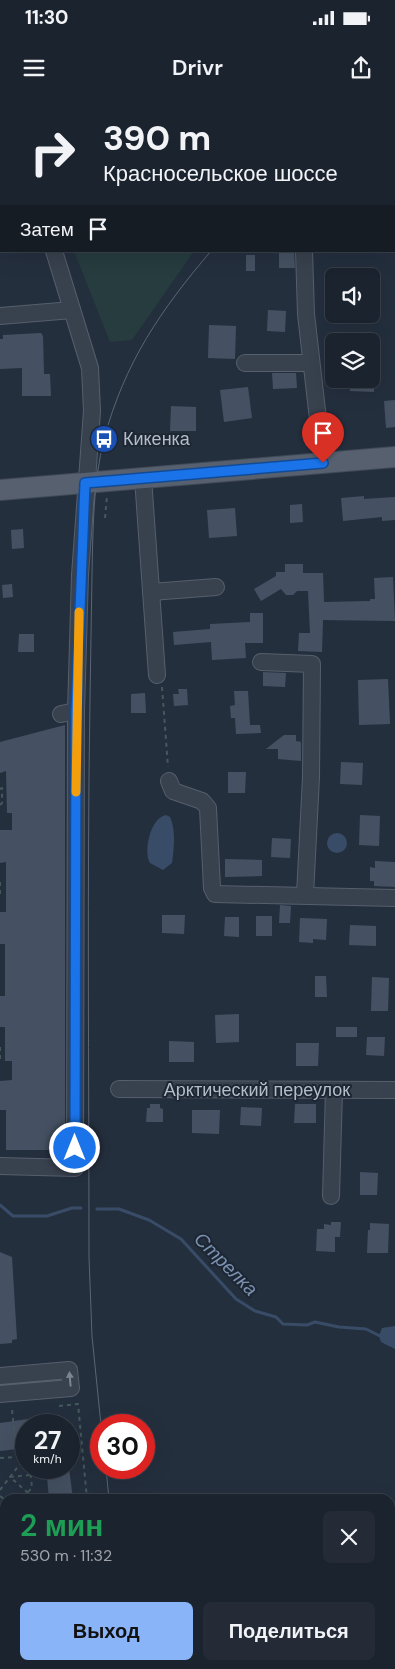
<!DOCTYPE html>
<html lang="ru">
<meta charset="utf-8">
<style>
:root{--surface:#1b232e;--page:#242b36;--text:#f1f3f6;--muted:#a0a4aa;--line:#39404a;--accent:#8ab4f8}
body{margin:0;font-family:"DM Sans",sans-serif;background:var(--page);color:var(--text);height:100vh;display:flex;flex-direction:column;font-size:19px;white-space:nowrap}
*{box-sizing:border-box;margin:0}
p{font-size:16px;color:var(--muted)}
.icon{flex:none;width:28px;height:28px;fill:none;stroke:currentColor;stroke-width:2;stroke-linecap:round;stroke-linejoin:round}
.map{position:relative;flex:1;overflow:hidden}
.details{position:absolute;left:0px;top:1394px;width:395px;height:176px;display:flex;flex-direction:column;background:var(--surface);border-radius:15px 15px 0 0;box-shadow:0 5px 20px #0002,0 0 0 1px var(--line)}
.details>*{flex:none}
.guide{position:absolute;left:0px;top:0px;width:395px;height:152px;box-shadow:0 5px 20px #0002,0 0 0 1px var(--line);background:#1b232e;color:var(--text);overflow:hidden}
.controls{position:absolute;left:325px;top:168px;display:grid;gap:10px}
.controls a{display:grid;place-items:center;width:55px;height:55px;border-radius:8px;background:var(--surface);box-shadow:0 5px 20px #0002,0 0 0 1px var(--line);font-size:25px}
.speed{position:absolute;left:15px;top:1314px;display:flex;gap:10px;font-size:25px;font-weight:700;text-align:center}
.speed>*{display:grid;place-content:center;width:65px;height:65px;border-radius:50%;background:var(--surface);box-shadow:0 5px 20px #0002,0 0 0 1px var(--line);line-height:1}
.speed small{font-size:12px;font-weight:400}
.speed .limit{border:8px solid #d22;background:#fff;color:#111}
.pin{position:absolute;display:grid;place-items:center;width:42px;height:42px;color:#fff;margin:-51px -21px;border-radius:50% 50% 50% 0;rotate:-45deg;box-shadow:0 0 5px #0007}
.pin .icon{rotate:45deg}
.me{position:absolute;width:55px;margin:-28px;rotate:0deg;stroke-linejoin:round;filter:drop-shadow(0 0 4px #0008)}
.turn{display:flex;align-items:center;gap:18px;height:105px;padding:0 20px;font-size:22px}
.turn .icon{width:65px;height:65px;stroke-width:2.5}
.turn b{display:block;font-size:35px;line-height:42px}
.then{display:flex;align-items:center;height:48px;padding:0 20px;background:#0003;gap:10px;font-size:19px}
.round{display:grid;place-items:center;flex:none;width:52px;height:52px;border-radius:8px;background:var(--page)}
.overview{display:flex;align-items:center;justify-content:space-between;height:85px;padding:0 20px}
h1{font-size:30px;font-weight:600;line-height:38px;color:#1e9e55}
.button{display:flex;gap:10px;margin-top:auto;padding:10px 20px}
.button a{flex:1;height:58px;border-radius:8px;background:var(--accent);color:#111;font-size:20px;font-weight:600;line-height:58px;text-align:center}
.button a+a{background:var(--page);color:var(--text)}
.status{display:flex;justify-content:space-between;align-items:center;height:35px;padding:0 25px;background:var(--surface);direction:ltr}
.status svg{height:14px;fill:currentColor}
header{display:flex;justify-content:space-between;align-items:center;height:65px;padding:0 20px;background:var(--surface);font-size:22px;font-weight:600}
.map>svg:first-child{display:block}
.green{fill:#263c3f}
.water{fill:#394c67}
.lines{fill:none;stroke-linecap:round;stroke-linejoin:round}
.stream{stroke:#394c67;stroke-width:3}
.building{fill:#455162}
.minor-casing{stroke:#565f6c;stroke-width:18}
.major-casing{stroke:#414a57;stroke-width:22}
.path{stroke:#44595c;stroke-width:2;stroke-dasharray:4 4;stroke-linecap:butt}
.minor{stroke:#38414e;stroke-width:16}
.major{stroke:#56606e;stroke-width:20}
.tram{stroke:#5a6575;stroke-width:1}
.oneway{fill:#7c8592}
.route-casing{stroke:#114b97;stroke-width:12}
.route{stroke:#1a73e8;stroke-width:9}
.slow{stroke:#f59e0b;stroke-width:9}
.labels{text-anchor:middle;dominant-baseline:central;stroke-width:4;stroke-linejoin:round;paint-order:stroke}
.poi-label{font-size:18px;fill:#b4bcc9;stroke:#1d2633;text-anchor:start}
.street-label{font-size:18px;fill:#b4bcc9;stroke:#1d2633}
.water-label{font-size:19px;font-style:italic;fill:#7c92b1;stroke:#1d2633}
</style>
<div class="status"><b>11:30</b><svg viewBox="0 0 49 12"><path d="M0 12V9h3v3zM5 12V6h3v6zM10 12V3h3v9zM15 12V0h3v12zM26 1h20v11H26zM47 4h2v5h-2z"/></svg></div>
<header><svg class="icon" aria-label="menu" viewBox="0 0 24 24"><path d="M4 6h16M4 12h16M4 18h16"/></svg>Drivr<svg class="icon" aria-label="share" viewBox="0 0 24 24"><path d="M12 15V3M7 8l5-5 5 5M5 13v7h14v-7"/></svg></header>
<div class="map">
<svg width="395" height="1569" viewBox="0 0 395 1569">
<rect width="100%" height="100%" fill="#242f3e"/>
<g class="green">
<polygon points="0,0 194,0 1,1 1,69"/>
<polygon points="74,151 194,151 132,240 110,242"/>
</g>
<g class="water">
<path d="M166,715L170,717C176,730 174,748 172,763L163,770L150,763C143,752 150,718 166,715Z"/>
<circle cx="337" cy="743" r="10"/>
<polygon points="395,1226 395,1249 381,1242 379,1236 382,1228"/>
</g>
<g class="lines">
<g class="stream">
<polyline points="0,1105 13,1116 47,1116 72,1108 81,1108"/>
<polyline points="97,1109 119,1109 149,1120 181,1139 236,1199 255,1211 276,1217 283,1224 307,1225 315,1222 339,1227 366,1229 382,1237"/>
</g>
</g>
<g class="building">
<polygon points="279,151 294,151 295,168 279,168"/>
<rect x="246" y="155" width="9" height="16"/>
<polygon points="268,210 286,211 285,232 267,231"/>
<polygon points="329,214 361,214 361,220 330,223"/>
<polygon points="209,225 236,226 235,259 208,258"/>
<polygon points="41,233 43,236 44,274 50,274 51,296 22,296 22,268 0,269 0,239 3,239 3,235"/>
<polygon points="272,273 296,273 297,288 273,289"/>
<polygon points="350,279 375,279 374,292 350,291"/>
<polygon points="248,287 252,318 224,322 220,290"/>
<polygon points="395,300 395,327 386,328 384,301"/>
<polygon points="171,306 196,307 196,331 170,331"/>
<polygon points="364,396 364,399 395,397 395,420 382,421 382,417 343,421 341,398"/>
<polygon points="302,404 303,422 290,423 290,405"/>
<polygon points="235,408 237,436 209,438 207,410"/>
<polygon points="23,429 24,448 12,449 11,430"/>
<polygon points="285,464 303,464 303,473 323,473 324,502 370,501 370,499 375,499 374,478 393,477 395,521 323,520 322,552 298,551 299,533 310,533 308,491 297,491 293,495 286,495 281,489 261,501 254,489 276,476 276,472 285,472"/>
<polygon points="12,484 13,497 3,498 2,485"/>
<polygon points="250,513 263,513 263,543 245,543 246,558 212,560 211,542 174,545 173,532 210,529 210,524 250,522"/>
<polygon points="19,534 34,534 34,552 18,552"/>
<polygon points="263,572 286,573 285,587 263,586"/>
<polygon points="388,579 390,624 359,625 358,580"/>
<polygon points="178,589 187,589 188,605 174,606 173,594 179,594"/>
<polygon points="234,591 248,591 250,625 260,625 261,633 236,634 235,618 231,618 230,606 235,605"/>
<polygon points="145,593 146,613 131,613 131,594"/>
<polygon points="65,625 65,1050 6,1050 6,1010 0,1010 0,981 12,980 12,961 5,961 5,927 0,927 0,896 5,896 5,844 0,844 0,812 6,812 6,762 0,763 0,730 12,730 12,713 7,713 6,671 0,673 0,642"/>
<polygon points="284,635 296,635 296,641 301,642 301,661 278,659 278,649 266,649"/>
<polygon points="341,662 363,663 362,685 340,684"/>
<polygon points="228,672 246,672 245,693 228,693"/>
<polygon points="360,715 380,716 379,746 359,745"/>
<polygon points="272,738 291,739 290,758 271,757"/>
<polygon points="225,759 262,760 262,776 225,777"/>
<polygon points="375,761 395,762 395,787 374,786 374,781 370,781 370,767 375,768"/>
<polygon points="280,805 291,806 290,823 279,823"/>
<polygon points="162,815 185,815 184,834 162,833"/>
<rect x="256" y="816" width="16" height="20"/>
<polygon points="225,817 239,817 239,837 224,836"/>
<polygon points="300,818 327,819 326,840 313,839 313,843 299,842"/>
<polygon points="350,825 376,826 376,846 349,845"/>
<polygon points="315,876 326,876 327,897 315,897"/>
<polygon points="372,877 389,878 388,911 371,911"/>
<polygon points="239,914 239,942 216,943 215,915"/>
<rect x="336" y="927" width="21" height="10"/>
<polygon points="367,937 385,937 384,956 366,955"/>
<polygon points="169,941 194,942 194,962 169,962"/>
<polygon points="296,943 319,943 318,966 296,966"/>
<polygon points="150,1004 160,1004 160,1008 163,1009 163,1022 146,1022 147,1008 150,1008"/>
<polygon points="295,1004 316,1004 316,1023 294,1023"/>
<polygon points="241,1007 262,1008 261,1026 240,1025"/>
<polygon points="192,1010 220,1010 219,1034 192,1033"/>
<polygon points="360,1072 378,1073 377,1095 360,1095"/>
<polygon points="331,1122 341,1122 340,1137 335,1137 335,1152 316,1151 317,1129 324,1129 324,1124 331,1125"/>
<polygon points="370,1123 389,1124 388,1153 367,1153 368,1130 370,1130"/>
<polygon points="0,1152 12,1157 17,1239 12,1240 12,1243 0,1244"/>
<polygon points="49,1316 50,1325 26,1325 26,1348 0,1351 0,1323"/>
<polygon points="46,1368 69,1368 73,1399 49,1398"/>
</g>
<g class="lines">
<g class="minor-casing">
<g id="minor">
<polyline points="0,85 1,86"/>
<polyline points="304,151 306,214 323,363"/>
<polyline points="0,216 72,210"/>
<polyline points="245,263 311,263"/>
<polyline points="143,378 157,575"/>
<polyline points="151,492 216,487"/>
<polyline points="261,562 312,564 311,677 305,795"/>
<polyline points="61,614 76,611"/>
<polyline points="169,681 173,691 202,701 208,708 212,788 215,794 395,798"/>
<polyline points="119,989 395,990"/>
<polyline points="0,1066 75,1068 76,611 80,475 92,311 90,268 54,151"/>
<polyline points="331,1096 334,990"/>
<polyline points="0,1276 69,1270 71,1288 0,1294"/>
<polyline points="0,1467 5,1466"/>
<polyline points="217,1565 217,1569"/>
</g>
</g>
<g class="major-casing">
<polyline id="major" points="0,390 395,357"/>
</g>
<g class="path">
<polyline points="14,1 15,0"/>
<polyline points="0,19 1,17"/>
<polyline points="105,418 107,396"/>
<polyline points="162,587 168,667"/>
<polyline points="0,689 2,688 2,703 0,705"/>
<polyline points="0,782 0,797"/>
<polyline points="0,947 0,963"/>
<polyline points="59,1306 78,1304 87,1399"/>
<polyline points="12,1310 17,1357"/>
<polyline points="0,1358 17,1357 26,1362"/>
<polyline points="0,1390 23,1360"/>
<polyline points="28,1393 10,1377 31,1375"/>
<polyline points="0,1396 4,1399"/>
<polyline points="6,1399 23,1397 32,1388 30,1368"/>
<polyline points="0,1531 5,1530"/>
<polyline points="0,1553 5,1547"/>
<polyline points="0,1553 5,1557"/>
<polyline points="15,1565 20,1569"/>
<polyline points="105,1565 105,1569"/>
<polyline points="36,1569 44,1565"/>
</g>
<use href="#minor" class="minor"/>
<use href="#major" class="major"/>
<g class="tram">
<polyline points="381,0 395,0"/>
<polyline points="342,1 343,0"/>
<polyline points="355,1 367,0"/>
<path d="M101,1325L92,1236L89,1157C89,971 87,785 90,599C91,557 91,516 92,474C93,429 93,383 104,339C125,262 160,211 211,151"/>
<polyline points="106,1368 109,1399"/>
<polyline points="126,1565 126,1569"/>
</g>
</g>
<defs><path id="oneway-solid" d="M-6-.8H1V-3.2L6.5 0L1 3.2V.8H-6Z" transform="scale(1.25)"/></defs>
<use class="oneway" href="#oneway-solid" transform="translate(70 1279) rotate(-95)"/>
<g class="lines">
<g class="route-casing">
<polyline id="route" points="75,1048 76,611 85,383 323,363"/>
</g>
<use href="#route" class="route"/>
<polyline class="slow" points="76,692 79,512"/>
</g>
<defs>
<g id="bus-disc" transform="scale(1.4375)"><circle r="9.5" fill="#1a4fb4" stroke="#1d2633"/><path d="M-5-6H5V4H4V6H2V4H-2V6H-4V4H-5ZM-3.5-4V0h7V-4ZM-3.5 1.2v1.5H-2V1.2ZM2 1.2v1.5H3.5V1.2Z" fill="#fff"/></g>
</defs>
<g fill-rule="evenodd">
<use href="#bus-disc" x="104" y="339"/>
</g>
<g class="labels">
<g class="poi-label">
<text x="123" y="339">Кикенка</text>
</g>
<g class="street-label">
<text x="257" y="990">Арктический переулок</text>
</g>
<g class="water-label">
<text transform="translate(226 1164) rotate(45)">Стрелка</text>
</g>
</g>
</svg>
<div class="controls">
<a><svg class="icon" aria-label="sound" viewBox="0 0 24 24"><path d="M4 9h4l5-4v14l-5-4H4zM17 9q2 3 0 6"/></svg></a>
<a><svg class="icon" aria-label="layers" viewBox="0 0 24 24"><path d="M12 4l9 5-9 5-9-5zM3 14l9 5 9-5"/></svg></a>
</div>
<div class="speed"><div>27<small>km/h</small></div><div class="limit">30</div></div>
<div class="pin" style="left:323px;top:363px;background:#d93025"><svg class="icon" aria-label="arrive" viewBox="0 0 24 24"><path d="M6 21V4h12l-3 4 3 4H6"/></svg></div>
<svg class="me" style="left:75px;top:1048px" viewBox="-20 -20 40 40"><circle r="17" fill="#1a73e8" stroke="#fff" stroke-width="3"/><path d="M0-11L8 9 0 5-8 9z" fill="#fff"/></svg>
<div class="guide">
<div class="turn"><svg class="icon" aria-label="right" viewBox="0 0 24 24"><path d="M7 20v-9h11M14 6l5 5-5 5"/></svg><div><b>390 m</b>Красносельское шоссе</div></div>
<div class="then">Затем<svg class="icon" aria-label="arrive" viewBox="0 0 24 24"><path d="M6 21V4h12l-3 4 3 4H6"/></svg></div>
</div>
<section class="details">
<div class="overview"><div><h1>2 мин</h1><p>530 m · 11:32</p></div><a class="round"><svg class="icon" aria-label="close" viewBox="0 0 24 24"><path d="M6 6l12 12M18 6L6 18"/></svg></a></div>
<div class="button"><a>Выход</a><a>Поделиться</a></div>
</section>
</div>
